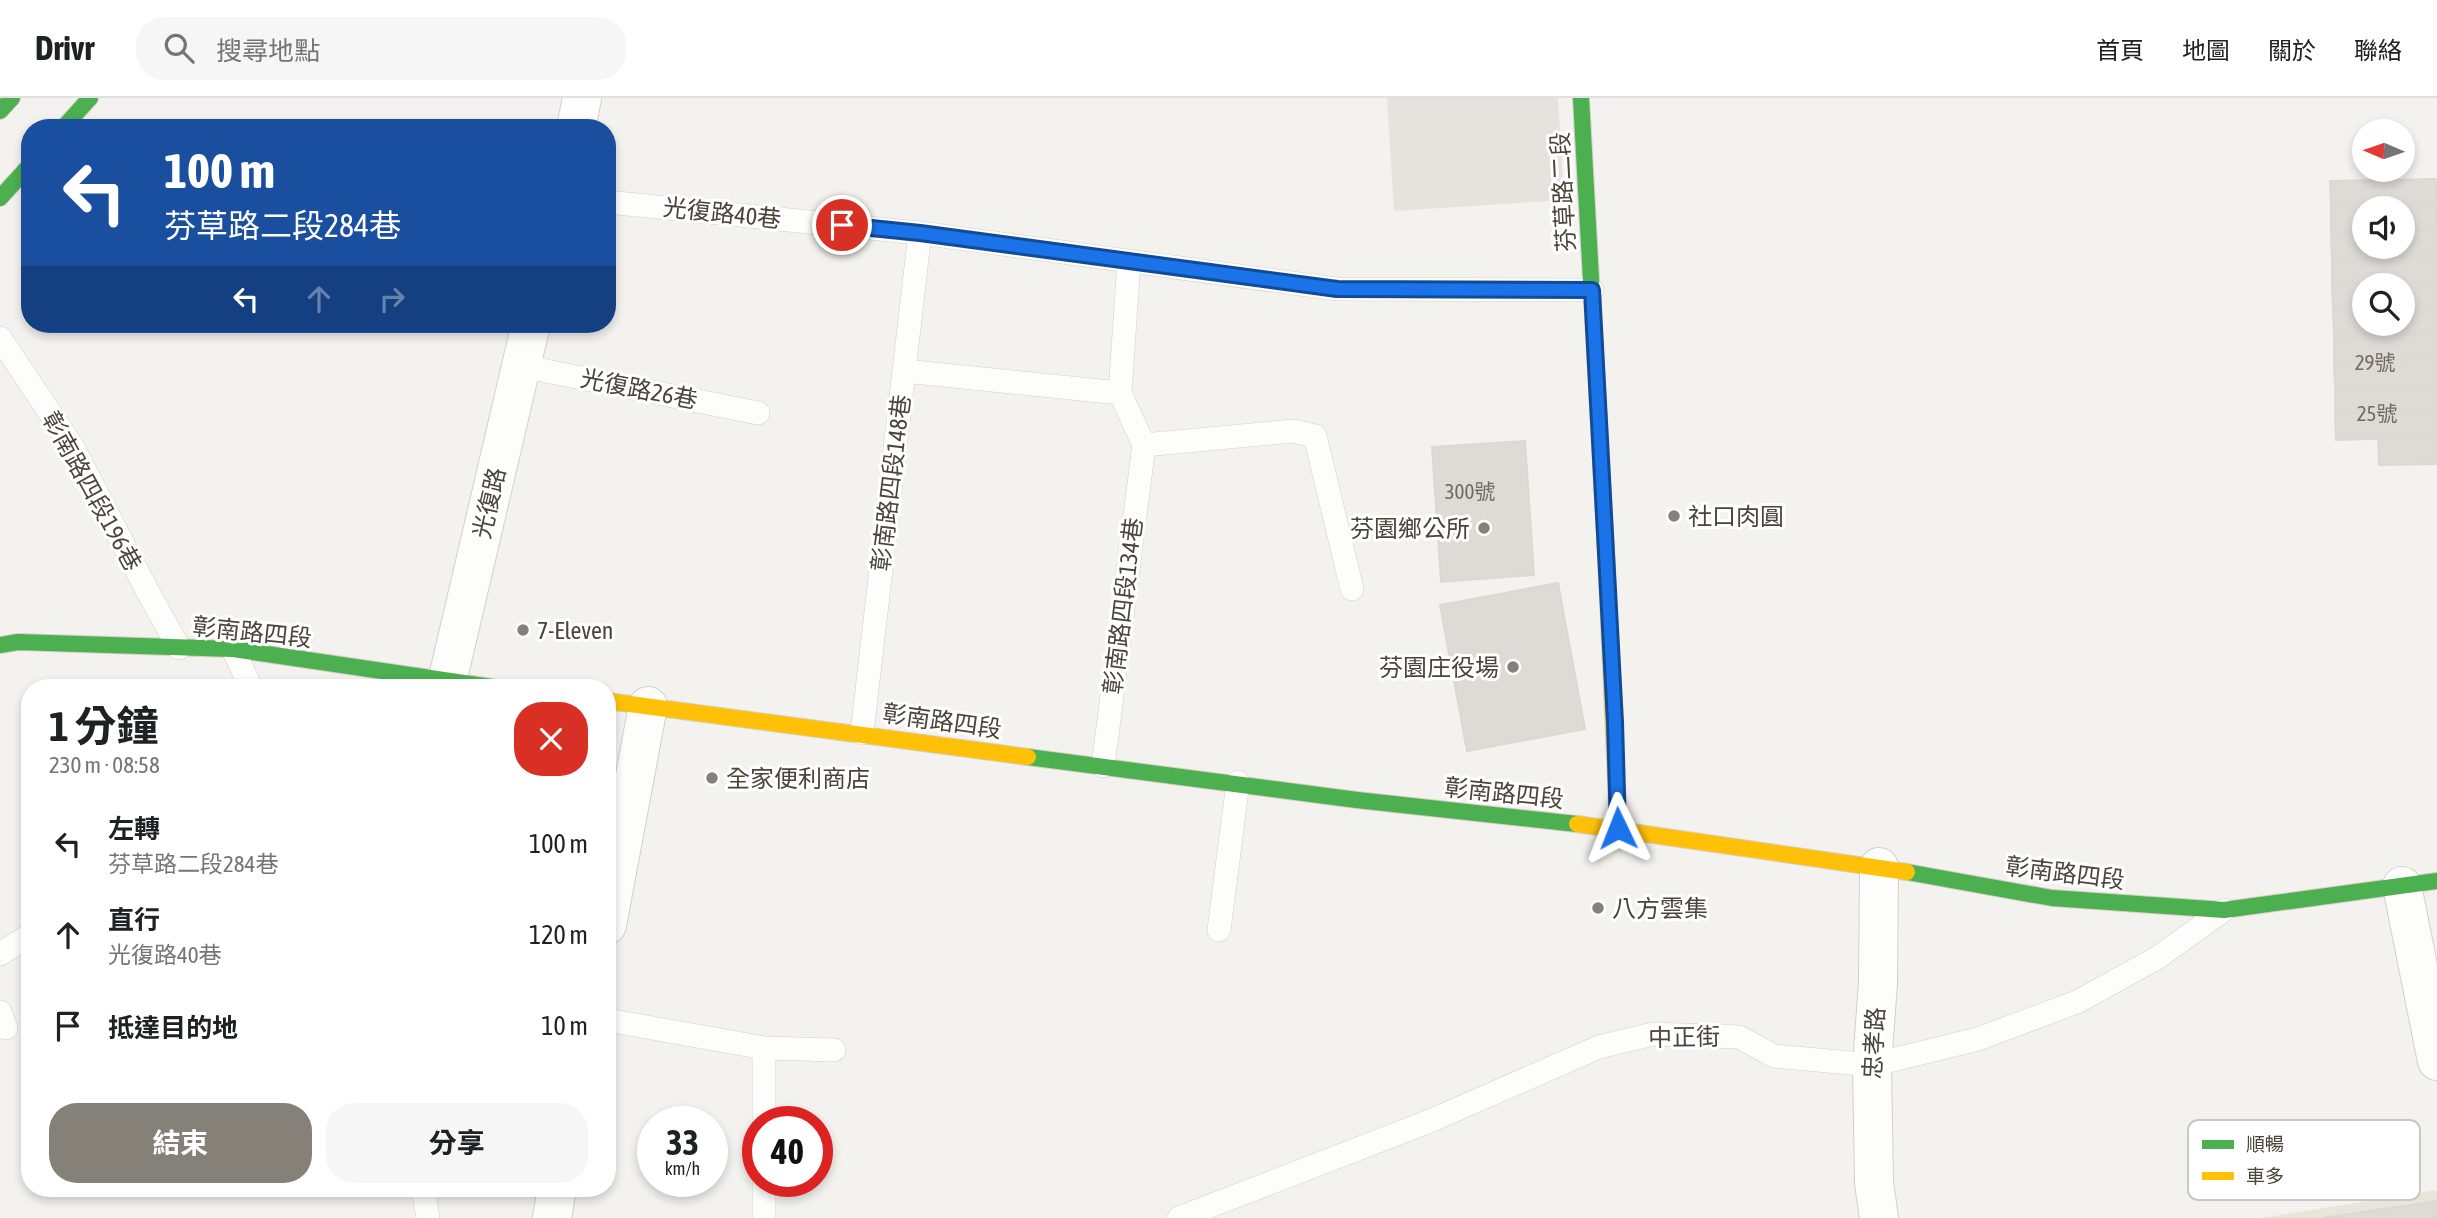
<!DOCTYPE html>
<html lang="zh-TW">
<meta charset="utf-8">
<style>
:root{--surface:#fff;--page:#f6f6f6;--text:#202124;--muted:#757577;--line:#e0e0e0;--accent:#868178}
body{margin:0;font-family:"Asap Condensed","Noto Sans TC",sans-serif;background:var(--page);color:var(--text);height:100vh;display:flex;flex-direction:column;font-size:26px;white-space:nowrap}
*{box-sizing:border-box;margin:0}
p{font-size:23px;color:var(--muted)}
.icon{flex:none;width:38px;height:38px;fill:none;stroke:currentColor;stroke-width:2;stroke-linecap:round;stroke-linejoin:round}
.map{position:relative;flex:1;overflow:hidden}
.drawer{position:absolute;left:21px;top:581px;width:595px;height:518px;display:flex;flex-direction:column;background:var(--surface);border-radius:28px;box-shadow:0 4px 10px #0003}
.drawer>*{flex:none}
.banner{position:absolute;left:21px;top:21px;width:595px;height:214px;border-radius:28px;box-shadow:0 4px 10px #0003;background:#1a4fa0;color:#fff;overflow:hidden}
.needle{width:46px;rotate:272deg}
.buttons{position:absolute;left:2352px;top:21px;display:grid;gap:14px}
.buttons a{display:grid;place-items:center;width:63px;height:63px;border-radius:50%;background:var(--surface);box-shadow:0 4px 10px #0003;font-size:35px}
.speed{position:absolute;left:637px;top:1008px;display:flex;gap:14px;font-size:35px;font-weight:700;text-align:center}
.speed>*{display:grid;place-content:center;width:91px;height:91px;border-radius:50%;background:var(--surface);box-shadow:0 4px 10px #0003;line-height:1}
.speed small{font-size:18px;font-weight:400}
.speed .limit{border:10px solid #d22;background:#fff;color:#111}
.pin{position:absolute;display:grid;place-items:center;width:60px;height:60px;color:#fff;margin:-30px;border:4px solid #fff;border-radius:50%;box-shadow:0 2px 7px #0007}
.me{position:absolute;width:77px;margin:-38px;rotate:358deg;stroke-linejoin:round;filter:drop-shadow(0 0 5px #0008)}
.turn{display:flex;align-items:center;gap:24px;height:147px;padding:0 28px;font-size:32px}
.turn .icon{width:91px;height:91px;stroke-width:2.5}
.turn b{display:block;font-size:49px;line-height:60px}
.lanes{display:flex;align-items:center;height:66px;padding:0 28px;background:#0003;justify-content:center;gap:35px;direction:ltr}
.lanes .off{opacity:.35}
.round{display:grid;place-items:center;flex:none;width:74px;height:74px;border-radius:28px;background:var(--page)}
.overview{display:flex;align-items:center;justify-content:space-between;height:119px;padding:0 28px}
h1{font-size:42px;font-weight:700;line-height:52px}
.action{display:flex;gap:14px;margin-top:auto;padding:14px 28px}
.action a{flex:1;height:80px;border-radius:28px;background:var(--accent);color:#fff;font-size:28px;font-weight:700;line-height:80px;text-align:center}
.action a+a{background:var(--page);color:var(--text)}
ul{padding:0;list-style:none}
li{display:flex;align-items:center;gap:21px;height:91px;padding:0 28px}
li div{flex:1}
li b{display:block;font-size:26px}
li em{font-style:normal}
header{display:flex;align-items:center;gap:42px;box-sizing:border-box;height:98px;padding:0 35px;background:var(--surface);border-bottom:2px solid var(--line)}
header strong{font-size:33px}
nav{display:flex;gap:38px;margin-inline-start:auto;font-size:24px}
.search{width:490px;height:63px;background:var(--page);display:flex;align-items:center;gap:18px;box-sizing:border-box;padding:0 24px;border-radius:28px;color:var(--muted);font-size:26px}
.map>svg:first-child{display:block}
.education{fill:#eae5da}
.parking{fill:#e6e3df}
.building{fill:#dedbd6;stroke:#dcd9d4;stroke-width:2}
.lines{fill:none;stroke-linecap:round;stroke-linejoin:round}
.lane-casing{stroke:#d2d0cb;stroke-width:24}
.street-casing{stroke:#d2d0cb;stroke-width:40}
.fast-casing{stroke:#d3cfc5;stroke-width:18}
.slow-casing{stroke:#d3cfc5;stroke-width:18}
.lane{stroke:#fdfdfc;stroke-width:23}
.street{stroke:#fdfdfc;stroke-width:38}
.fast{stroke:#4caf50;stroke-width:16}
.slow{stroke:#ffc107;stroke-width:16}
.route-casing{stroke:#114b97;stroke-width:18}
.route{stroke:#1a73e8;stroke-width:12}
.poi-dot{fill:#868178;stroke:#fff;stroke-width:2.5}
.labels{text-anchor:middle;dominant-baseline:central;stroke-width:6;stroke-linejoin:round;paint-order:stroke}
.number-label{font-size:21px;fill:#706a61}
.street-label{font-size:24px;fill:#4b4439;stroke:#fff}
.poi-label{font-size:24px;fill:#4b4439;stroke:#fff;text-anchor:start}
.key{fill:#fff;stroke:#c9c7c4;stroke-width:2}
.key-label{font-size:19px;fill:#4b4439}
</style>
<header>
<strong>Drivr</strong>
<div class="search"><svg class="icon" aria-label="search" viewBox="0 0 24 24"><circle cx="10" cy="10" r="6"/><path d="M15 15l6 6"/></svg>搜尋地點</div>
<nav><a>首頁</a><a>地圖</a><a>關於</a><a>聯絡</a></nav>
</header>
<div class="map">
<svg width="2437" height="1120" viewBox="0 0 2437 1120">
<rect width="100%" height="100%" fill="#f4f2ee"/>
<polygon class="education" points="2437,1092 2437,1120 2261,1120"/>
<polygon class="parking" points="1387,0 1558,0 1564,102 1394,113"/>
<g class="building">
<polygon points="2436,81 2436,107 2331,109 2330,83"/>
<polygon points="2436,107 2436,132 2403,133 2403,110 2364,110 2364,134 2331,135 2331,109"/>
<polygon points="2436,132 2437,158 2332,161 2331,135 2364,134 2364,149 2403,149 2403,133"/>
<polygon points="2437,158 2437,184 2332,186 2332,161"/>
<polygon points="2437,184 2437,210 2403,211 2403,187 2364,187 2364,212 2333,212 2332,186"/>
<polygon points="2437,210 2437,236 2334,238 2333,212 2364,212 2364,226 2403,226 2403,211"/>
<polygon points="2437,236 2437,261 2334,264 2334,238"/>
<polygon points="2437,261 2437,287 2335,289 2334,264"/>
<polygon points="2437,287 2437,313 2335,315 2335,289"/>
<polygon points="2437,313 2437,339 2336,342 2335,315"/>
<polygon points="2437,339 2437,366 2379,367 2378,340"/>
<polygon points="1525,343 1534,477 1441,484 1432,349"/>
<polygon points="1558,485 1585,631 1467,653 1440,507"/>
<polygon points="2437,1103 2437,1120 2322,1120"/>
</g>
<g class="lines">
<g class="lane-casing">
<g id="lane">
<polyline points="607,104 920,135 1337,191 1592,192"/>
<polyline points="1129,163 1120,295 1144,347"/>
<polyline points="0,240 74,351 149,496 179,550"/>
<polyline points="521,268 758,315"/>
<polyline points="904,273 1120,295"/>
<polyline points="1144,347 1293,333 1315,338 1352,491"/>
<polyline points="233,551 251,590"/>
<polyline points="862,635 920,135"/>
<polyline points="1103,668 1144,347"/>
<polyline points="1219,832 1238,684"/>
<polyline points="0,856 30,837"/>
<polyline points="0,914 6,930"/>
<polyline points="607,922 764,950 834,952"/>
<polyline points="764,950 764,1024"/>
<polyline points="764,1083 764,1120"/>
<polyline points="423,1090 428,1120"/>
<polyline points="1179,1120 1430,1023 1599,949 1653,936 1739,939 1774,958 1872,967 1978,941 2077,904 2157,860 2224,812"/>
</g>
</g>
<g class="street-casing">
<g id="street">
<polyline points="576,30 582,0"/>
<polyline points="447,584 531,226"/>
<polyline points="1879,769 1878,885 1872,967 1874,1085 1879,1120"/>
<polyline points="2402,788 2437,963"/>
<polyline points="607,827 648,608"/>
<polyline points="552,1120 557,1090"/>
</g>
</g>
<g class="fast-casing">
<g id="fast">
<polyline points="1581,0 1606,454"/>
<polyline points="0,13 12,0"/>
<polyline points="63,30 90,0"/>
<polyline points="0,100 30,67"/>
<polyline points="0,547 18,544 233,551 498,590"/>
<polyline points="1028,659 1357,702 1577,726"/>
<polyline points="1907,774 2052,800 2224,812 2437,783"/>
</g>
</g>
<g class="slow-casing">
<g id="slow">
<polyline points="1606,454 1618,730"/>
<polyline points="607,603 1028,659"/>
<polyline points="1577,726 1907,774"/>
</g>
</g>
<use href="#lane" class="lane"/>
<use href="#street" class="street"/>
<use href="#fast" class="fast"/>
<use href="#slow" class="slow"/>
</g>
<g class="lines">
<g class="route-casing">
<polyline id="route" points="842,127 920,135 1337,191 1592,192 1615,624 1618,730"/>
</g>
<use href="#route" class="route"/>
</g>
<g class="poi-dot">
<circle cx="1674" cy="418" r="7"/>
<circle cx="1484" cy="430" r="7"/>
<circle cx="523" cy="532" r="7"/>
<circle cx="1513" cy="569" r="7"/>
<circle cx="712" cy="680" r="7"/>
<circle cx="1598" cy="810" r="7"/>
</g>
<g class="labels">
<g class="number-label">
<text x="2375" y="264">29號</text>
<text x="2377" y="315">25號</text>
<text x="1470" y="393">300號</text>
</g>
<g class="street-label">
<text transform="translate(1563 94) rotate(-93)">芬草路二段</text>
<text transform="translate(722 115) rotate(6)">光復路40巷</text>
<text transform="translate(639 291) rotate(11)">光復路26巷</text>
<text transform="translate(891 385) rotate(-83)">彰南路四段148巷</text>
<text transform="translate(92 393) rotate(61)">彰南路四段196巷</text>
<text transform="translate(489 405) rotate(-77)">光復路</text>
<text transform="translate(1123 508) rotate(-83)">彰南路四段134巷</text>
<text transform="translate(252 534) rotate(6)">彰南路四段</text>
<text transform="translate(942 623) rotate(8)">彰南路四段</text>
<text transform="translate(1504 695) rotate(6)">彰南路四段</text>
<text transform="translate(2065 775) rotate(7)">彰南路四段</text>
<text transform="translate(1684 939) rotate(-1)">中正街</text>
<text transform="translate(1874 945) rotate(-87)">忠孝路</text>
</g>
<g class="poi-label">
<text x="1688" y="418">社口肉圓</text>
<text x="1470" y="430" text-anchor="end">芬園鄉公所</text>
<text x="537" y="532">7-Eleven</text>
<text x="1499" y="569" text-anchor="end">芬園庄役場</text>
<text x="726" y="680">全家便利商店</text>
<text x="1612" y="810">八方雲集</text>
</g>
</g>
<rect x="2188" y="1022" width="232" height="80" rx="10" class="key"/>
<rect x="2202" y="1042" width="32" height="9" fill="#4caf50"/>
<rect x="2202" y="1074" width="32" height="8" fill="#ffc107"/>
<g class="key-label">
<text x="2246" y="1053">順暢</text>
<text x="2246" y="1085">車多</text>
</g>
</svg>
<div class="buttons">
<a><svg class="needle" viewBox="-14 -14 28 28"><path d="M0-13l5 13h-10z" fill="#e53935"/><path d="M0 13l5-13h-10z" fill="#757577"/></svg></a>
<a><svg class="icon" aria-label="sound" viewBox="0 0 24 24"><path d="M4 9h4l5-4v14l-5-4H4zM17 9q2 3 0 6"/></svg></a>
<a><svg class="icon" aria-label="search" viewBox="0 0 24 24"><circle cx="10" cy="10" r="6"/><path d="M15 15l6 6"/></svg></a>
</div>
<div class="speed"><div>33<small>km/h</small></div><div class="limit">40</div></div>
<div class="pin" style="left:842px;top:127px;background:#d93025"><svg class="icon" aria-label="arrive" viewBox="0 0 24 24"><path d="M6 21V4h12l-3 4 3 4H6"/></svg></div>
<svg class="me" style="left:1618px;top:730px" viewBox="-20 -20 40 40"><path d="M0-17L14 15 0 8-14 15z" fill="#1a73e8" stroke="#fff" stroke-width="4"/></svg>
<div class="banner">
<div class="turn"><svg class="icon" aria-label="left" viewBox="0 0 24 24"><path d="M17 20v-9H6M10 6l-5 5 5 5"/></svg><div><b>100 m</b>芬草路二段284巷</div></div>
<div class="lanes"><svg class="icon" aria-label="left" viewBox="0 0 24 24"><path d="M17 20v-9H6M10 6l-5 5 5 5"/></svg><svg class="icon off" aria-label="ahead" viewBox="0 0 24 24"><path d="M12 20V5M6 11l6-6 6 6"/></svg><svg class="icon off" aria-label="right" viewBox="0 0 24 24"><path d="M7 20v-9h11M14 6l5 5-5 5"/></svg></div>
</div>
<section class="drawer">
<div class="overview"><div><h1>1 分鐘</h1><p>230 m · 08:58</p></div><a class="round" style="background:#d93025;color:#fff"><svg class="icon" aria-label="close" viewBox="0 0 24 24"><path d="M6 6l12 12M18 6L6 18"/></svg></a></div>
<ul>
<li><svg class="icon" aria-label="left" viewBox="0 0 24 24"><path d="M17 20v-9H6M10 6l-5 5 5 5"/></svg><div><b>左轉</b><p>芬草路二段284巷</p></div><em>100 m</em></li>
<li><svg class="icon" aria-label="ahead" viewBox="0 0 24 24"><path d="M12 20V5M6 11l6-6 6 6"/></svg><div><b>直行</b><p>光復路40巷</p></div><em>120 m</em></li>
<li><svg class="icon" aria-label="arrive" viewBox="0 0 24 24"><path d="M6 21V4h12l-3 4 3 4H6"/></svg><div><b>抵達目的地</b></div><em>10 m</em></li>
</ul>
<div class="action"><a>結束</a><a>分享</a></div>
</section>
</div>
